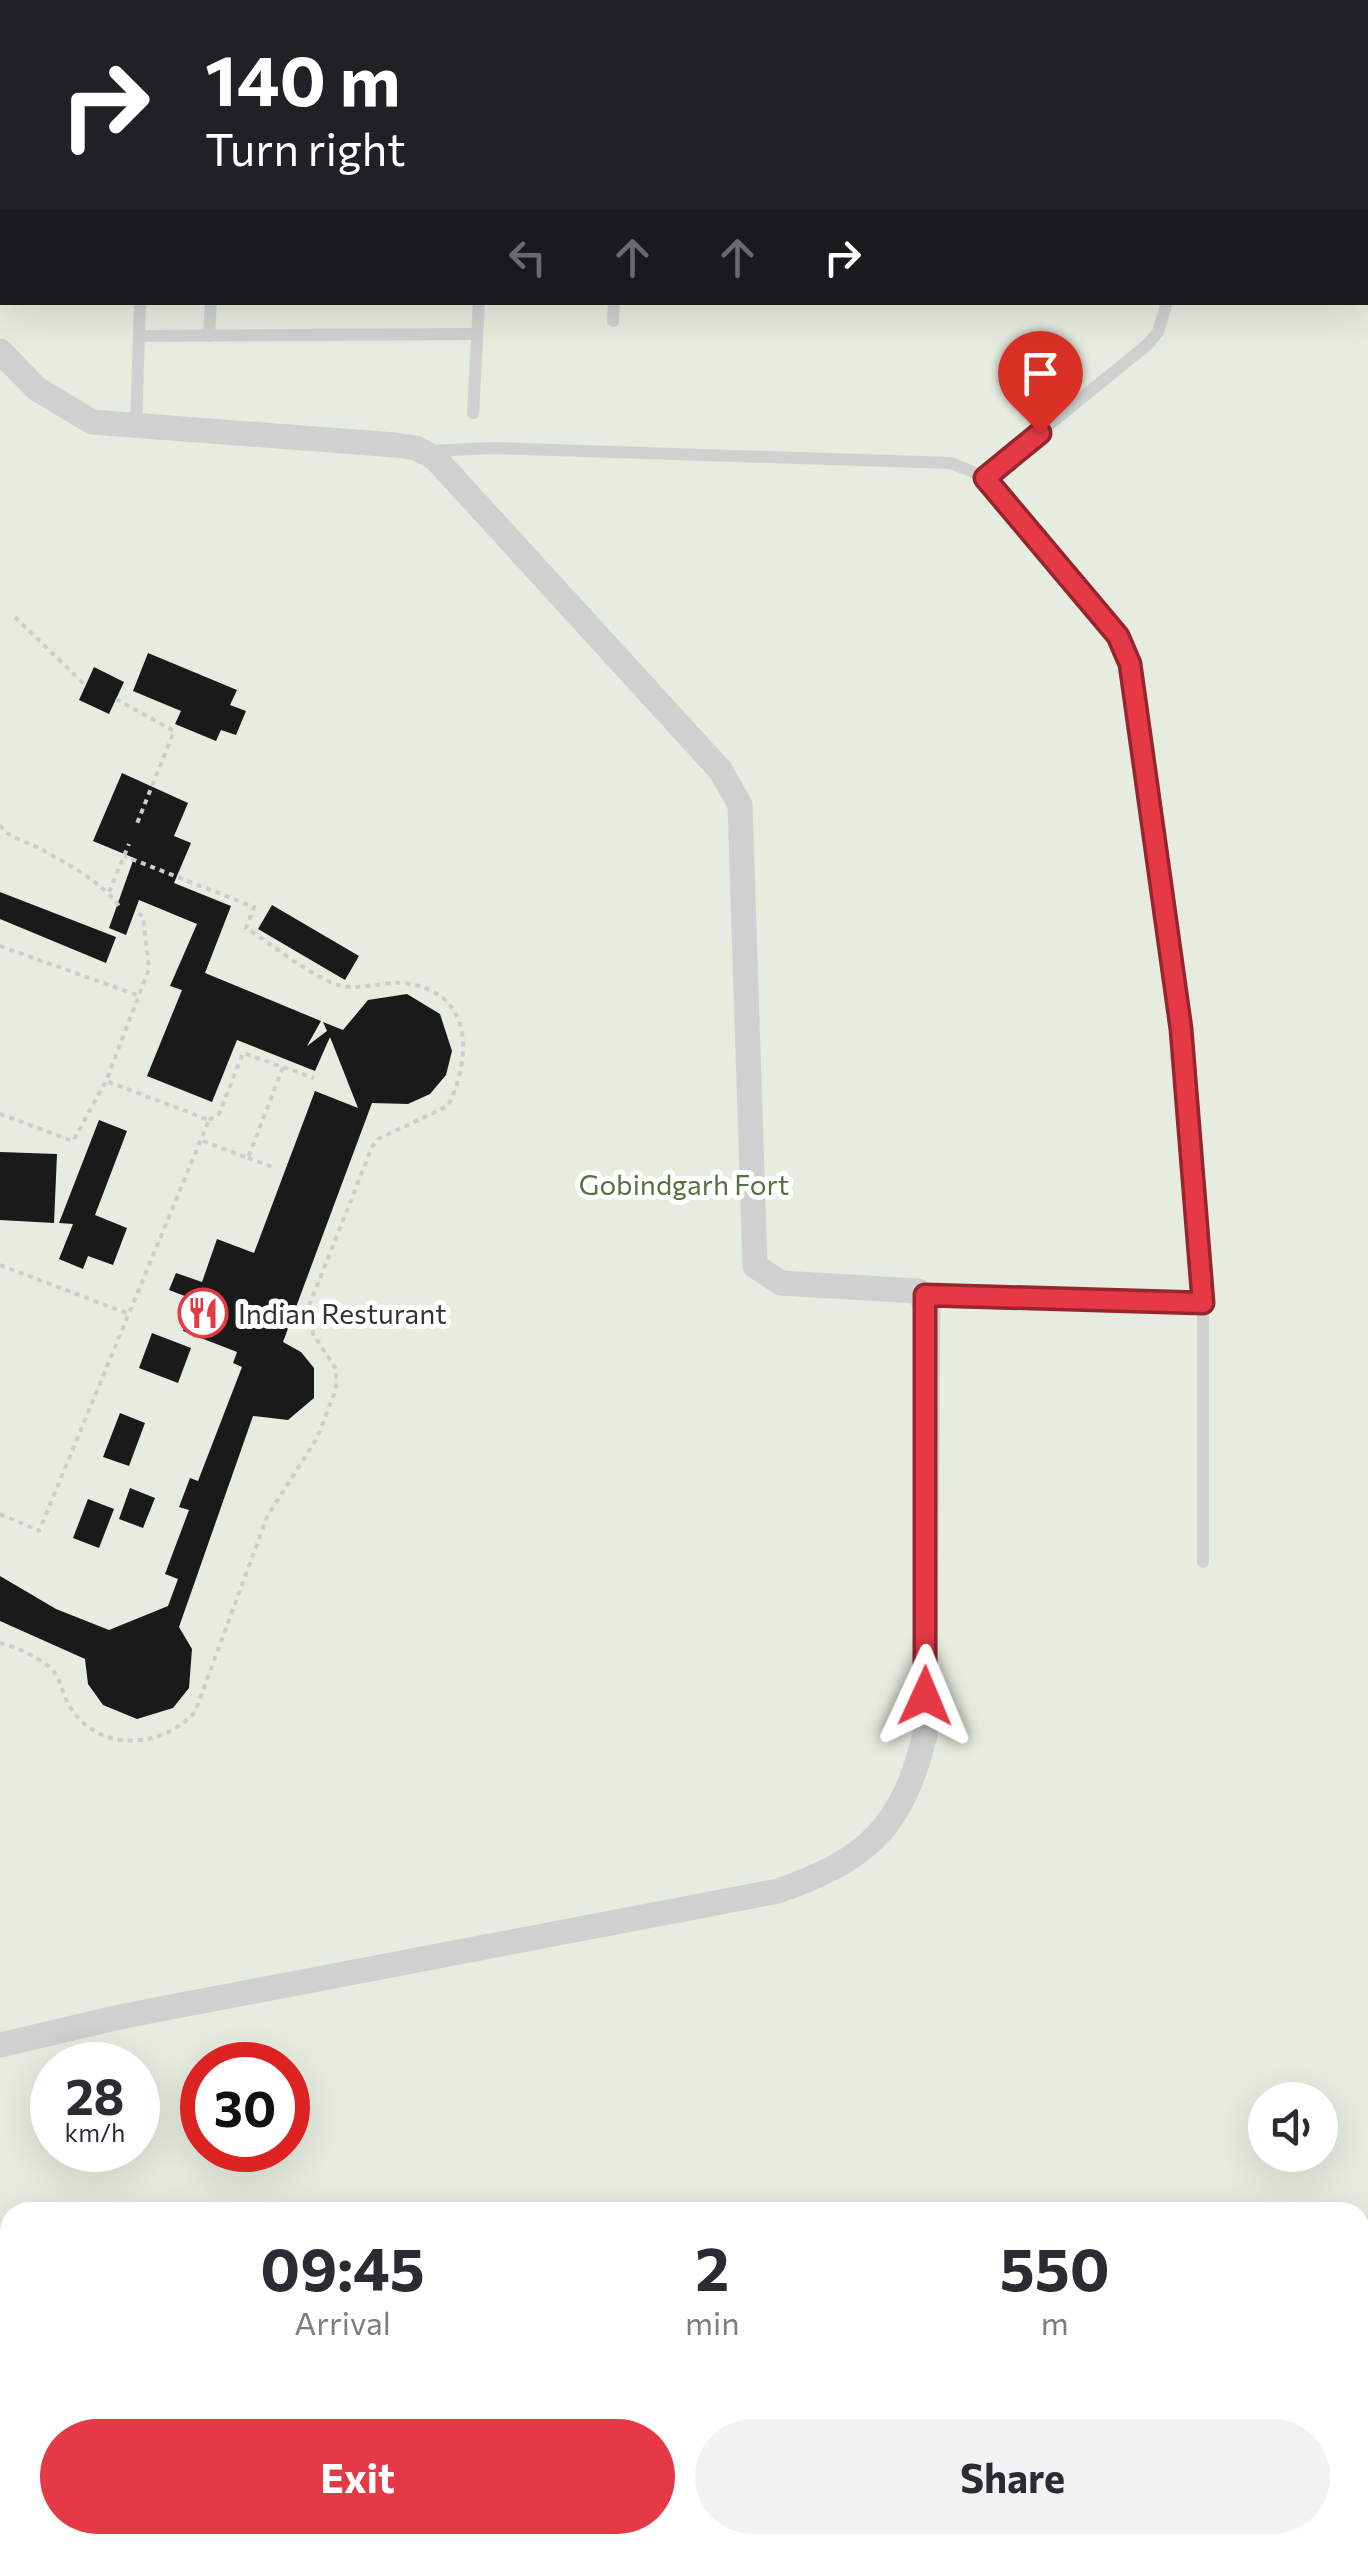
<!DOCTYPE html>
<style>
:root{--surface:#fff;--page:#f2f2f3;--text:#2b2b33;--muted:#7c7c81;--accent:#e63946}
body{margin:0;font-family:Commissioner,sans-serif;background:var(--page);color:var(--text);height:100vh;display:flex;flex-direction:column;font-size:38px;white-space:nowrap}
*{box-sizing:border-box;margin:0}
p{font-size:32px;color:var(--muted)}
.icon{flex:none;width:55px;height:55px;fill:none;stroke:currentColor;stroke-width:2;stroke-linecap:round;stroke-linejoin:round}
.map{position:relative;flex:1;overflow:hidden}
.sheet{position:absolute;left:0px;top:2202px;width:1370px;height:352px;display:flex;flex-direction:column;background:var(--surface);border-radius:30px 30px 0 0;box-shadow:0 10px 40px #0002}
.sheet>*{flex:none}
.hud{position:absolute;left:0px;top:0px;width:1370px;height:305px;box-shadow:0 10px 40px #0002;background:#202124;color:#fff;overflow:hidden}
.fabs{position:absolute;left:1248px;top:2082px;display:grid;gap:20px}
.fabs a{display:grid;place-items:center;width:90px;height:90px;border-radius:50%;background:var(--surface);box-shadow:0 10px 40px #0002;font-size:50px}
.speed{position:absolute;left:30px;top:2042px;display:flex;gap:20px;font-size:50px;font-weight:700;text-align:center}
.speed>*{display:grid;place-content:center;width:130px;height:130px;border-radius:50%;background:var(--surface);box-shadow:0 10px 40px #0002;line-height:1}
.speed small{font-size:25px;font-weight:400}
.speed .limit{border:15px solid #d22;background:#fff;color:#111}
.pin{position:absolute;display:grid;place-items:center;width:85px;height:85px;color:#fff;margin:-102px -42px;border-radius:50% 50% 50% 0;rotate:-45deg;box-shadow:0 0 10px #0007}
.pin .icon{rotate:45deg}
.me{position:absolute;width:110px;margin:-55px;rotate:1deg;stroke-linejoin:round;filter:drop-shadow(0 0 8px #0008)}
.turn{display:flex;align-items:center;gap:35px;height:210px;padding:0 40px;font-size:45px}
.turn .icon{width:130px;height:130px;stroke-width:2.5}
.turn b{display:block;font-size:70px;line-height:85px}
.lanes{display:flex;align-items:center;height:95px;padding:0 40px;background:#0003;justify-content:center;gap:50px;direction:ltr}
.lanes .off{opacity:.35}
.eta{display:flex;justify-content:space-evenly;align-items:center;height:170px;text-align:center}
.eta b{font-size:60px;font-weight:700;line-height:70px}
.cta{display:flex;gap:20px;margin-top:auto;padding:20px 40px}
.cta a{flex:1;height:115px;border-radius:60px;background:var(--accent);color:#fff;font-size:40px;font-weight:700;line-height:115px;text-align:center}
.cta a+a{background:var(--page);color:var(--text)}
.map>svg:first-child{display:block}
.green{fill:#e6ecdf;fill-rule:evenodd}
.building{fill:#1a1a1a}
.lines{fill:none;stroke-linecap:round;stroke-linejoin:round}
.path{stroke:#cdcdcd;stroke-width:4;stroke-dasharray:5 5;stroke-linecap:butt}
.service{stroke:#d0d0d0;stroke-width:12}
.minor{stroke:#d0d0d0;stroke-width:25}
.route-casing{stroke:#96252e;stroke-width:25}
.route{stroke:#e63946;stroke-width:18}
.labels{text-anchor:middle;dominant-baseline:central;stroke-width:10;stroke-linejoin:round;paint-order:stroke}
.park-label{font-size:28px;fill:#56703f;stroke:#fff}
.poi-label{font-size:28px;fill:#333;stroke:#fff;text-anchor:start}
</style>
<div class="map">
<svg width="1368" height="2554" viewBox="0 0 1368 2554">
<rect width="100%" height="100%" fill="#fff"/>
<path class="green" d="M0,0L914,2H2V302H1368V133V2231L1360,2232V2212H10V2276L0,2277ZM52,2065H138V2150H52ZM202,2065H288V2150H202ZM1265,2100H1320V2155H1265Z"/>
<g class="building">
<polygon points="148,653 237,690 230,705 246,711 236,735 221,730 216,741 175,724 181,711 133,691"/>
<polygon points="94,667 124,682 109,714 79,700"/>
<polygon points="122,773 188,803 174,836 191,843 174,883 231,906 205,973 321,1021 307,1046 327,1031 323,1022 343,1030 368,1000 407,994 440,1014 452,1051 446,1075 430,1094 408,1104 372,1103 283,1342 301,1352 314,1368 314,1398 288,1420 253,1416 179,1627 192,1649 189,1688 173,1708 137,1719 103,1705 88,1684 85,1659 0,1621 0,1576 56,1609 109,1630 168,1606 178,1579 165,1574 189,1510 179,1507 190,1478 198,1481 242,1367 233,1363 237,1352 183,1331 195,1300 169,1290 176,1273 202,1282 217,1239 254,1253 315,1091 358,1108 330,1037 315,1071 237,1040 212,1102 147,1076 182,990 170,986 197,924 139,900 126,935 109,928 134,858 93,841"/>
<polygon points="0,892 116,937 106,963 0,919"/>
<polygon points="272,905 359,956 345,980 258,929"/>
<polygon points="99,1120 127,1131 95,1215 127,1228 113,1265 88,1256 83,1269 59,1259 73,1224 59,1223"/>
<polygon points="0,1152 57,1154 54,1223 0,1220"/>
<polygon points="152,1333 191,1348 178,1383 139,1368"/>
<polygon points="120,1413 145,1423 129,1466 103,1457"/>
<polygon points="130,1488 155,1498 143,1528 119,1519"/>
<polygon points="88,1499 114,1509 99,1548 73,1538"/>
</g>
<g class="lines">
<g class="path">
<polyline points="15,617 85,685"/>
<polyline points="116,699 174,731 136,826"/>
<path d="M0,825C9,839 26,841 41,849C67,864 101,881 119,906"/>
<polyline points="109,892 129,844"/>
<polyline points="0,946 137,995"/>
<polyline points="0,1114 73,1141 106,1081 149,969 143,916 135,912"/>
<polyline points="209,1120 219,1114 243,1053 314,1078"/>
<polyline points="203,1141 248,1158 283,1067"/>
<polyline points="248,1158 275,1168"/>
<polyline points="0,1265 129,1314"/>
<polyline points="0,1514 39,1531 209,1120 106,1081"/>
<path d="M0,1643C16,1647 35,1656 48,1666C62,1677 61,1693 70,1707C99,1753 162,1749 195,1712L267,1517L317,1438L336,1389V1369L313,1334L309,1306L372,1147L378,1139L448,1106C473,1055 473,989 401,983C382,982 355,991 339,985C311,977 272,944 246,928L254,907L124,856"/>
</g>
<g class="service">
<polyline points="929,0 930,2"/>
<polyline points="153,2 153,0"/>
<polyline points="224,2 224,0"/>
<polyline points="627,2 627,0"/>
<polyline points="613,321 614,302"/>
<polyline points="139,336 477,334"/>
<polyline points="209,336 211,302"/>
<polyline points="473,413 479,302"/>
<polyline points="136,428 140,302"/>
<polyline points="431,451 492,448 951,463 985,477 1118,636 1136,685 1181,1029 1203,1303 1203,1562"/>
<polyline points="985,477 1148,344 1158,332 1167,302"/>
<polyline points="925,1295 1203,1303"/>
</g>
<g class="minor">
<polyline points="1286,2 1288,0"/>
<path d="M0,351L37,389L92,422L395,445L416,448L435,458L721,771L740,805L755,1266L781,1283L918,1291L928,1309L925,1735C902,1828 867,1860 778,1891L124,2016L0,2045"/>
<polyline points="1360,2280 1368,2280"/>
<polyline points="0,2319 10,2318"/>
<polyline points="1360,2370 1368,2374"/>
<polyline points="0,2469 10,2470"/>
<polyline points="152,2545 165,2554"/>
<polyline points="1256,2545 1269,2554"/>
<polyline points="904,2554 910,2545"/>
<polyline points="1122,2554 1128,2545"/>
</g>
</g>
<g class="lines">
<g class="route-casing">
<polyline id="route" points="925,1696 925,1295 1203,1303 1181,1029 1130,664 1118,636 985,478 1040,433"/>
</g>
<use href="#route" class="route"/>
</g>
<defs>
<g id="restaurant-ring" transform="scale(2.5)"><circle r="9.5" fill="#fff" stroke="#e63946" stroke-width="1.5"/><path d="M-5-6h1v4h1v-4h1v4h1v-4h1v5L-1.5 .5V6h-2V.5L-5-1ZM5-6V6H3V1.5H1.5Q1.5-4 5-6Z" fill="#e63946"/></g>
</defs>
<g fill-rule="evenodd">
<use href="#restaurant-ring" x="203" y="1313"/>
</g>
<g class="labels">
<g class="park-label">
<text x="684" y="1184">Gobindgarh Fort</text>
</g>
<g class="poi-label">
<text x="238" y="1313">Indian Resturant</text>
</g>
</g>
</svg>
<div class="fabs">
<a><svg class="icon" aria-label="sound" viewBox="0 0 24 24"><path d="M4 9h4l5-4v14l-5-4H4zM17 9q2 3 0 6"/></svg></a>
</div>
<div class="speed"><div>28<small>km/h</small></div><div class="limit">30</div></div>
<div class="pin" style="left:1040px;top:433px;background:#d93025"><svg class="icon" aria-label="arrive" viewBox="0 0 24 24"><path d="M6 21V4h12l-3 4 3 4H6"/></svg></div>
<svg class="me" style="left:925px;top:1696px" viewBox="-20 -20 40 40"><path d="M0-17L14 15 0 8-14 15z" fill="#e63946" stroke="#fff" stroke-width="4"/></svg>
<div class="hud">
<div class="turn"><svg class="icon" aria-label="right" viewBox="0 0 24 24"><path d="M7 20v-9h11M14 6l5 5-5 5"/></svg><div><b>140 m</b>Turn right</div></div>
<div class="lanes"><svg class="icon off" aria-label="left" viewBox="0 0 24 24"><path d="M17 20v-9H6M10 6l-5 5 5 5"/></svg><svg class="icon off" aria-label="ahead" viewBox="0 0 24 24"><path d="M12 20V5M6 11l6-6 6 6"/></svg><svg class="icon off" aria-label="ahead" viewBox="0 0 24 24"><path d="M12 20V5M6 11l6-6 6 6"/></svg><svg class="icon" aria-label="right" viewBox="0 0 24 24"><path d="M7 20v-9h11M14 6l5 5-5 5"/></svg></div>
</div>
<section class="sheet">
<div class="eta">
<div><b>09:45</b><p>Arrival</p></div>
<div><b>2</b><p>min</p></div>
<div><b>550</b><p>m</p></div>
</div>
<div class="cta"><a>Exit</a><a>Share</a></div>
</section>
</div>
